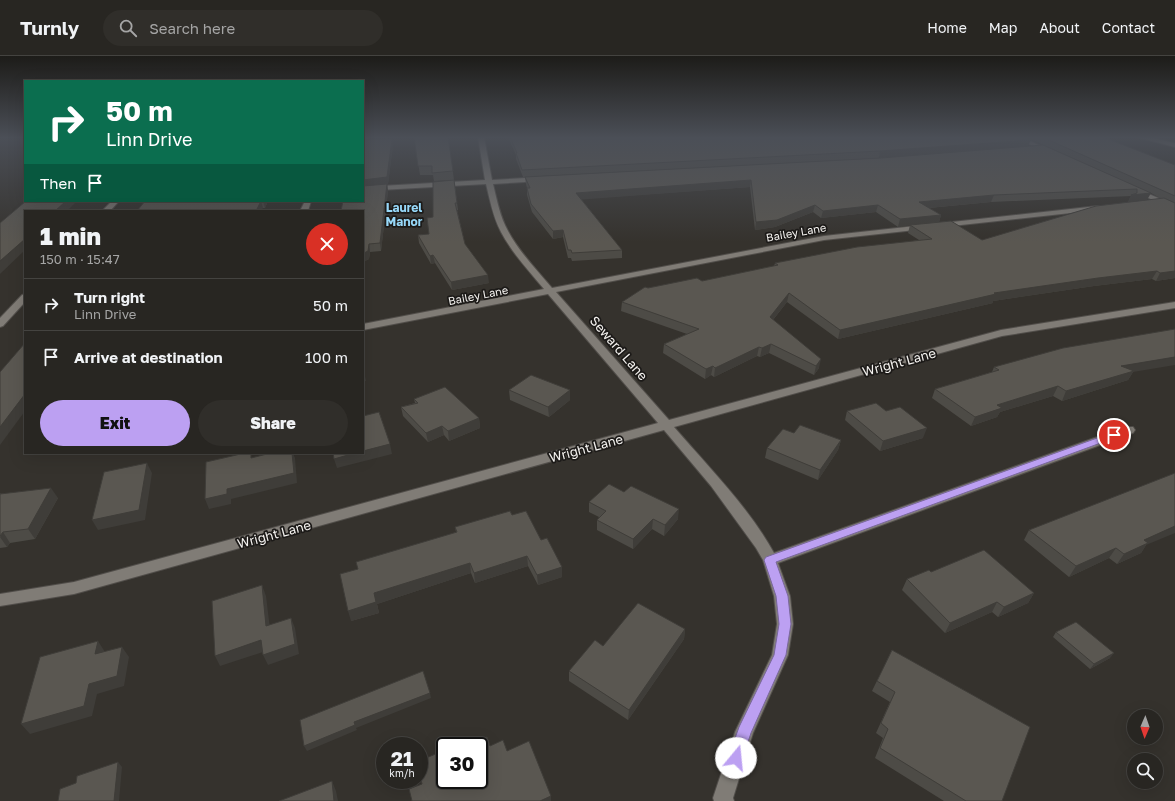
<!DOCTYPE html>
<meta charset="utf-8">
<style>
:root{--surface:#282622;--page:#302e2a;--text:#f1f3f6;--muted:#a5a5a5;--line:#444340;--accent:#bca0f2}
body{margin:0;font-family:"Golos Text",sans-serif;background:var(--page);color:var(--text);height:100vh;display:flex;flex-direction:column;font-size:15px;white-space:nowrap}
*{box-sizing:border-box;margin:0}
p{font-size:13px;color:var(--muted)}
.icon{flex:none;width:22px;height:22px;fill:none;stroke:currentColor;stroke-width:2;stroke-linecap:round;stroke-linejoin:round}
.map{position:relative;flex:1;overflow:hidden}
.sheet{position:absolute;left:24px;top:154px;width:340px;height:244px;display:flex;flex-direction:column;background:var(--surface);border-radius:0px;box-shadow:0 4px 16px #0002,0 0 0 1px var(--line)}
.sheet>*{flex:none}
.banner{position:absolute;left:24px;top:24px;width:340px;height:122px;border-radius:0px;box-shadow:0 4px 16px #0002,0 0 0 1px var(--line);background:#0b6e4f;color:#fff;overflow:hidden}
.needle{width:26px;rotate:182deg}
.fabs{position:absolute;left:1127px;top:653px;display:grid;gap:8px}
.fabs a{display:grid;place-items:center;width:36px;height:36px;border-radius:50%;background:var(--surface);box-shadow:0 4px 16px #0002,0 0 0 1px var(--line);font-size:20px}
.speed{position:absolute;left:376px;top:681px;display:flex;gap:8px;font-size:20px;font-weight:700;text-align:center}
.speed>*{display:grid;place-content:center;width:52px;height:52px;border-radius:50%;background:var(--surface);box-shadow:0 4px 16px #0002,0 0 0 1px var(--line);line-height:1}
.speed small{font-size:10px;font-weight:400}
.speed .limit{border:2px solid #111;border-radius:6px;background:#fff;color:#111}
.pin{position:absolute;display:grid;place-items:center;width:34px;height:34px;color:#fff;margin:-17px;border:2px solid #fff;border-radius:50%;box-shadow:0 1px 4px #0007}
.me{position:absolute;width:44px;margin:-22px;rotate:17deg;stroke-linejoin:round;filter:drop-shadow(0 0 3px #0008)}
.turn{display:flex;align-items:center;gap:14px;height:84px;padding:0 16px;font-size:18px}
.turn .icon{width:52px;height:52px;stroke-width:2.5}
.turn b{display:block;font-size:28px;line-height:34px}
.then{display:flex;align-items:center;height:38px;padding:0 16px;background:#0003;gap:8px;font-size:15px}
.round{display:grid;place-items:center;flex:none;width:42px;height:42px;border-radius:21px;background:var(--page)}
.head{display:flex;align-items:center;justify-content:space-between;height:68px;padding:0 16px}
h1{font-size:24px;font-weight:800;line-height:30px}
.button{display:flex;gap:8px;margin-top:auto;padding:8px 16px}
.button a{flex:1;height:46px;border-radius:24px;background:var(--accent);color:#111;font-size:16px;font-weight:800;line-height:46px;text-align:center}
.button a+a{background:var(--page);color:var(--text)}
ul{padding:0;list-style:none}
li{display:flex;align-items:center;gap:12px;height:52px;padding:0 16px;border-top:1px solid var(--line)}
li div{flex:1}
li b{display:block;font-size:15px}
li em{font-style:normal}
header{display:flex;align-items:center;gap:24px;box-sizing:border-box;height:56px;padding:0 20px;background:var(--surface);border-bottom:1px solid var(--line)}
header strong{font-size:19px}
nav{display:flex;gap:22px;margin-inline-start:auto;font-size:14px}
.search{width:280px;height:36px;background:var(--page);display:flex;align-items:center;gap:10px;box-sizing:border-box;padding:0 14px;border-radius:22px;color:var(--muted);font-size:15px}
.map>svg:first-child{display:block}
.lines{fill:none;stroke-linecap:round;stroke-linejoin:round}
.street-casing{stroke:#514e4a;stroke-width:2}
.secondary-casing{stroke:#514e4a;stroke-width:2}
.street{fill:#807c76;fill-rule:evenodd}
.secondary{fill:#807c76;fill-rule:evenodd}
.wall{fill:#4d4b46;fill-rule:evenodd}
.shaded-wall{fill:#3f3d39}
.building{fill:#5a5751;stroke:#3f3d39}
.route{fill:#bca0f2;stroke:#7a689d}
.labels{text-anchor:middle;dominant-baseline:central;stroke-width:3.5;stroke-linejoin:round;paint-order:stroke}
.far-street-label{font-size:11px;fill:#f5f3f0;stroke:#1c1a18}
.far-neighbourhood-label{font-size:12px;font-weight:bold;fill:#97d8f9;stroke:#1c1a18}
.street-label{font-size:13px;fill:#f5f3f0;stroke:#1c1a18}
</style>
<header>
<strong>Turnly</strong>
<div class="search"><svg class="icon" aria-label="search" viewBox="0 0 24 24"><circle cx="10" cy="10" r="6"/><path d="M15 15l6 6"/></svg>Search here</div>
<nav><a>Home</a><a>Map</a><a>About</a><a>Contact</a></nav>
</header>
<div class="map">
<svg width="1175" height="745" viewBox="0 0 1175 745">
<rect width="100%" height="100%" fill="#35322d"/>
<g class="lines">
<g class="street-casing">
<g id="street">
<polygon points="363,81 370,81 367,83"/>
<path d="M478,81H484L492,124L542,121L545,123L542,125L493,128C497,144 500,161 508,175C519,196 537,214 552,232L824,180L1098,150L1102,152L1098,154L824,184L556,236L669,364L1001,274L1175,246V252L1002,280L674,371C707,409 750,453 774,497L1125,371H1133L1135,374L1133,377L778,507L790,540L793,568L788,599L753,677L733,742L734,745H714L713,742L735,676L772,599L777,568L774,540L763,504L756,492L711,430L664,374L74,538L0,550V538L74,526L658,367L548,238L363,274V268L544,233C529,215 512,197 501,176C493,161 490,144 486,128L363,135V131L485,124Z"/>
<polygon points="1014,81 1022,81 1053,96 1048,97"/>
<polygon points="1133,133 1137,133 1175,149 1175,154 1133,135"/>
<polygon points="112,145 119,145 110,155 102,155"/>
<polygon points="305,145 311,145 308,155 300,155"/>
<polygon points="25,238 25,246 3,270 0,271 0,262 22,239"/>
</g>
</g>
<g class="secondary-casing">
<polygon id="secondary" points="1136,81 1148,81 1175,87 1175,91"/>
</g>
<use href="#street" class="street"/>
<use href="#secondary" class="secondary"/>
</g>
<g class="wall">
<polygon points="414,81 448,81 454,124 434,125 433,119 420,119"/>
<polygon points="508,81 1026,81 1028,90 879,102 523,121 516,103 516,99"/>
<path d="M1026,81H1103L1175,109V222L1156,225L1152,223L1094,230L993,245V247L838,283L787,246L773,264L819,312L814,319L769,297L760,301L757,300L714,321L711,319L705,323L663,297L664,288L687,278L621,255L622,246L648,232L702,225L774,210L775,207L919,184L908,177L910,169L898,171L876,156L821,162L813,156L775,171L755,174L750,131L581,143L622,194V202L572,205L571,202H568L563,181L553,183L532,156L527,139V132L526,128L525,121L1117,122ZM1151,137L1162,143L982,184L939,166L941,159L929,152L991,146L1131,140L1128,146Z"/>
<polygon points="393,89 388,128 384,128 387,128 388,135 381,195 370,196 369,203 365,205"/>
<polygon points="454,124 458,154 457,154 465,188 489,227 452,234 435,207 431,208 419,187 418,179 429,178 433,161"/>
<polygon points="145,145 268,145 265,152 263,152"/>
<polygon points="994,311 1133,316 1128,324 1062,345 1053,340 1000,356 997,361 971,370 932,342 935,333 992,316"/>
<polygon points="509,334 570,344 549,361 510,344"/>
<polygon points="414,343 479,362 480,372 449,385 444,379 428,386 403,360 401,351 415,347"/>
<polygon points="847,355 923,382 880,395 845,364"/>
<polygon points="794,377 841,384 838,394 818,424 765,402 767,392"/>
<polygon points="0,437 1,438 58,442 35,483 10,487 7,491 0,492"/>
<polygon points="589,446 678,463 664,480 652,473 633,493 597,474 597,464 599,461 589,456"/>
<polygon points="512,459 541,484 562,521 538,529 528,510 475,527 471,517 377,548 379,557 351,565 358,513 456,476 455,471"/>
<polygon points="1029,474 1146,489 1141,497 1117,508 1109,502 1069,521 1024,484"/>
<polygon points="931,516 1034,537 1028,547 998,561 992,556 945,577 902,534 907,523"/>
<polygon points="685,573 684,583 628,664 569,625 569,615"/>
<polygon points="1056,576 1110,602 1090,613 1053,581"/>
<polygon points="892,594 1002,745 944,745 875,702 883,682 876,677 890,646 872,635"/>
</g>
<g class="shaded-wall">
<polygon points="392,83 393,89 388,128 363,131 363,124"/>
<polygon points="1031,84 1028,90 879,102 880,95"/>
<polygon points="751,124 750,131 576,144 576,137"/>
<polygon points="387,128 388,135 381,195 380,187"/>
<polygon points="1151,137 1147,144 1128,146 1131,139"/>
<polygon points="994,139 991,146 917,153 919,146"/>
<polygon points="66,145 77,145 67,155 55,155"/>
<polygon points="261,145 263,152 261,155 256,155"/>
<polygon points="263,145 268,145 265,152"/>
<polygon points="815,149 813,156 775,171 755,174 756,166"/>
<polygon points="878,149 876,156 821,162 823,155"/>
<polygon points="941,159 939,166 898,171 900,163"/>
<polygon points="563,174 563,181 553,183 553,175"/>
<polygon points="25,183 25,194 0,218 0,205"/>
<polygon points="369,188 370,196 369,203 365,205 363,216 364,197"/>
<polygon points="433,199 435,207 431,208 430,200"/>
<polygon points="1157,215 1152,223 1094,230 993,245 993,247 838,283 840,274 994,237 1098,222"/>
<polygon points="1175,215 1175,222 1156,225 1160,217"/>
<polygon points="488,219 489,227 452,234 451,226"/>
<polygon points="789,237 787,246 768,270 770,261"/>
<polygon points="771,288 769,297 760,301 762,292"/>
<polygon points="759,291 757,300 714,321 715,312"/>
<polygon points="1175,301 1175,309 1133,316 1128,324 1062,345 1066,335 1121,310"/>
<polygon points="821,303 819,312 814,319 816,310"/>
<polygon points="713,310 711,319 705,323 706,313"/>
<polygon points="363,316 364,316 366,325 363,325"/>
<polygon points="1058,330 1053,340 1000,356 997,361 971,370 975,361 997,349"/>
<polygon points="570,334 570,344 549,361 548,351"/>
<polygon points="25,338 25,355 0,389 0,371"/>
<polygon points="479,362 480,372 449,385 448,375"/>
<polygon points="442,370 444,379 428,386 426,377"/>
<polygon points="927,372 923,382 880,395 883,385"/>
<polygon points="841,384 838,394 818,424 820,414"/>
<polygon points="390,388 392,398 337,412 334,403 355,397 363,397 363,395"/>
<polygon points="292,397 293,397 295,402 297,427 231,443 231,448 209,453 205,443 227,433"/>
<polygon points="147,407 152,417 145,464 98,474 92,464"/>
<polygon points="51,432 58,442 35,483 28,473"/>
<polygon points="679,453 678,463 664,480 665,469"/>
<polygon points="653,463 652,473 633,493 633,483"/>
<polygon points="1175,470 1175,477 1146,489 1141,497 1117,508 1124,498 1144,484"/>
<polygon points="3,476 10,487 7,491 0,481"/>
<polygon points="1116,492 1109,502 1069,521 1076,510"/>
<polygon points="527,500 528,510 475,527 474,517"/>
<polygon points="470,507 471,517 377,548 379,557 351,565 348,555 374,537"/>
<polygon points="562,511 562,521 538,529 537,519"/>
<polygon points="262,529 266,540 271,581 266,570"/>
<polygon points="1034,537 1028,547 998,561 1004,551"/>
<polygon points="997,546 992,556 945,577 950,567"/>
<polygon points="291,562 295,572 299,598 268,609 263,599"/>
<polygon points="685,573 684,583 628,664 629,654"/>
<polygon points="261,584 266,595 220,610 215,600"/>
<polygon points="98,585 105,596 95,598"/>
<polygon points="122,591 129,601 124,630 97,638 92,660 30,678 21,668 89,628"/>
<polygon points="1114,597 1110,602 1090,613 1094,608"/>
<polygon points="430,637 431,642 356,672 357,674 307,695 304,690 354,666"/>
<polygon points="118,706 122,711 119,745 114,745"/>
<polygon points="332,725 336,735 338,745 334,745"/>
<polygon points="551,740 551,745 540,745"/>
</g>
<g class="building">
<polygon points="414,81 448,81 453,115 432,117 432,110 418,110"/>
<polygon points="510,81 1026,81 1031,84 880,95 522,114 516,97 517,97"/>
<polygon points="1042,81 1103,81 1175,109 1175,140"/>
<polygon points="392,83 387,121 363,124 363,84"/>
<polygon points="1043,89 1151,137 1131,139 1137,137 1137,133 994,139 919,146 941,159 900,163 878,149 823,155 815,149 777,164 756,166 751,124 576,137 622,194 572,197 571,194 568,194 563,174 553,175 531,148 527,132 530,132 525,121 881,102"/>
<polygon points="454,124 457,147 455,147 465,188 488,219 451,226 433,199 430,200 418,179 429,178 427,162 433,161 433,126"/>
<polygon points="387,128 380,187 369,188 368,195 364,197 363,200 363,155 341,155 343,145 363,145 363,130"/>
<polygon points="1164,142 1175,147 1175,215 1160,217 1157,215 1098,222 994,237 996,238 840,274 789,237 770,261 821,303 816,310 771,288 762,292 759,291 715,312 713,310 706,313 664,288 699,273 622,246 645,231 648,232 697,222 702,225 778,209 775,207 857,191 932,183 910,169 951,165 982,184 1096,150"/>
<polygon points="26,145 66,145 55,155 25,155 25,183 0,205 0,167"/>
<polygon points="145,145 263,145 261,145 256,155 137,155"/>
<polygon points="1175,273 1175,301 1121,310 1134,315 1066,335 1058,330 997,349 1002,352 975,361 935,333 999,314 994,311 1063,292"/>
<polygon points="25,287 25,338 0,371 0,316"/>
<polygon points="531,319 570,334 548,351 509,334"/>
<polygon points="445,331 479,362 448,375 442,370 426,377 401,351 418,347 414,343"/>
<polygon points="876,347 886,355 900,351 927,372 883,385 847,355"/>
<polygon points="379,356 390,388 363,395 363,360"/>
<polygon points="800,369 841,384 820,414 767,392 783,373 794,377"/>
<polygon points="245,397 251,397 251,402 271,397 292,397 294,417 227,433 227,438 205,443 206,406"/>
<polygon points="333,397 355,397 334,403"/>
<polygon points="147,407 139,454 92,464 104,416"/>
<polygon points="1175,417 1175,470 1144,484 1148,487 1124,498 1116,492 1076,510 1029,474"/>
<polygon points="609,428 624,436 631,430 679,453 665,469 653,463 633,483 597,464 606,455 589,446"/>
<polygon points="51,432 28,473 3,476 0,480 0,438"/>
<polygon points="510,455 512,459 526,455 541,484 547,482 562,511 537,519 527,500 474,517 470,507 374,537 376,546 348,555 340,518 358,513 356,506 457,476 455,471"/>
<polygon points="984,494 1034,537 1004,551 997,546 950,567 907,523 929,514 931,516"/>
<polygon points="262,529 266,570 291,562 295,588 263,599 261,584 215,600 212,545"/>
<polygon points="638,547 685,573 629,654 569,615 595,584 603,590"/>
<polygon points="1076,566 1114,597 1094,608 1056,576"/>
<polygon points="98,585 95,598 122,591 117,620 89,628 84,650 21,668 40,601"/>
<polygon points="892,594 1030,671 1002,745 966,745 880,692 888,673 881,667 895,636 877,625"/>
<polygon points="423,615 430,637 354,666 355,669 304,690 300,664"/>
<polygon points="487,681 490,690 503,684 507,695 529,685 551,740 540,745 412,745 409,733 422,728 419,714 419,705 445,694 445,724 479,724 479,690 456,690 473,683 474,686"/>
<polygon points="118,706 114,745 58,745 60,733 76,727 77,720"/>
<polygon points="332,725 334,745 279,745"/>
</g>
<linearGradient id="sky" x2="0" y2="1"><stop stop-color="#1d1c19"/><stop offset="0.44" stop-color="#4b4f57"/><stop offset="1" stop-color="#4b4f57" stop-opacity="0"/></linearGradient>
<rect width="1175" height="186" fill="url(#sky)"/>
<polygon class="route" points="1111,377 1117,377 1119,379 1117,381 776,506 788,540 791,568 786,599 751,677 741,707 736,710 730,707 728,702 739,671 774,599 779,568 776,540 764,504 766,501"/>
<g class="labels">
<g class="far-street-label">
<text transform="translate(796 176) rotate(-10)">Bailey Lane</text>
<text transform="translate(478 239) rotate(-11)">Bailey Lane</text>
</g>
<g class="far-neighbourhood-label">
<text x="404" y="151">Laurel<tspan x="404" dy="14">Manor</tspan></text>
</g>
<g class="street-label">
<text transform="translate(619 292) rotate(49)">Seward Lane</text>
<text transform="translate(899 306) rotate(-15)">Wright Lane</text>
<text transform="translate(586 392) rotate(-15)">Wright Lane</text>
<text transform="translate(274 478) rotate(-15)">Wright Lane</text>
</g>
</g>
</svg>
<div class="fabs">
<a><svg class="needle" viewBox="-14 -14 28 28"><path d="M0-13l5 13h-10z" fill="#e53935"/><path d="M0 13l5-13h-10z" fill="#a5a5a5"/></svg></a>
<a><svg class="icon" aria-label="search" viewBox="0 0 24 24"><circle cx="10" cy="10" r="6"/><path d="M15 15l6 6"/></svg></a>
</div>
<div class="speed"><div>21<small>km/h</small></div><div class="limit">30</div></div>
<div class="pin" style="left:1114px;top:379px;background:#d93025"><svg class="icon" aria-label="arrive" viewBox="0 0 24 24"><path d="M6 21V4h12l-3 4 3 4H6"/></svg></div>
<svg class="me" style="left:736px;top:702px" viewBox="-20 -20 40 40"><circle r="19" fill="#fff"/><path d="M0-13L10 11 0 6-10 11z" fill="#bca0f2"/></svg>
<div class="banner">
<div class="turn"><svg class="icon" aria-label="right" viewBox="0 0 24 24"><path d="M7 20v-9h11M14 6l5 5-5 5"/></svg><div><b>50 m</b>Linn Drive</div></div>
<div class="then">Then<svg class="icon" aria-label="arrive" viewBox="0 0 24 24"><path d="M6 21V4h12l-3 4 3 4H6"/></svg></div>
</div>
<section class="sheet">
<div class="head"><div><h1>1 min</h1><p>150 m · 15:47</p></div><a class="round" style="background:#d93025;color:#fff"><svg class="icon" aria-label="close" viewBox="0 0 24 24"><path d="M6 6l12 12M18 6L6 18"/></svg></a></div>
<ul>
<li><svg class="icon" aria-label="right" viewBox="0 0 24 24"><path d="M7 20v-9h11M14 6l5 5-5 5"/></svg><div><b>Turn right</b><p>Linn Drive</p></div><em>50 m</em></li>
<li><svg class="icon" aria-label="arrive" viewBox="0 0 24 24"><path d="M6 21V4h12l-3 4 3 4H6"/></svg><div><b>Arrive at destination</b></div><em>100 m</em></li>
</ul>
<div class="button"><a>Exit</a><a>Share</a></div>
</section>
</div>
